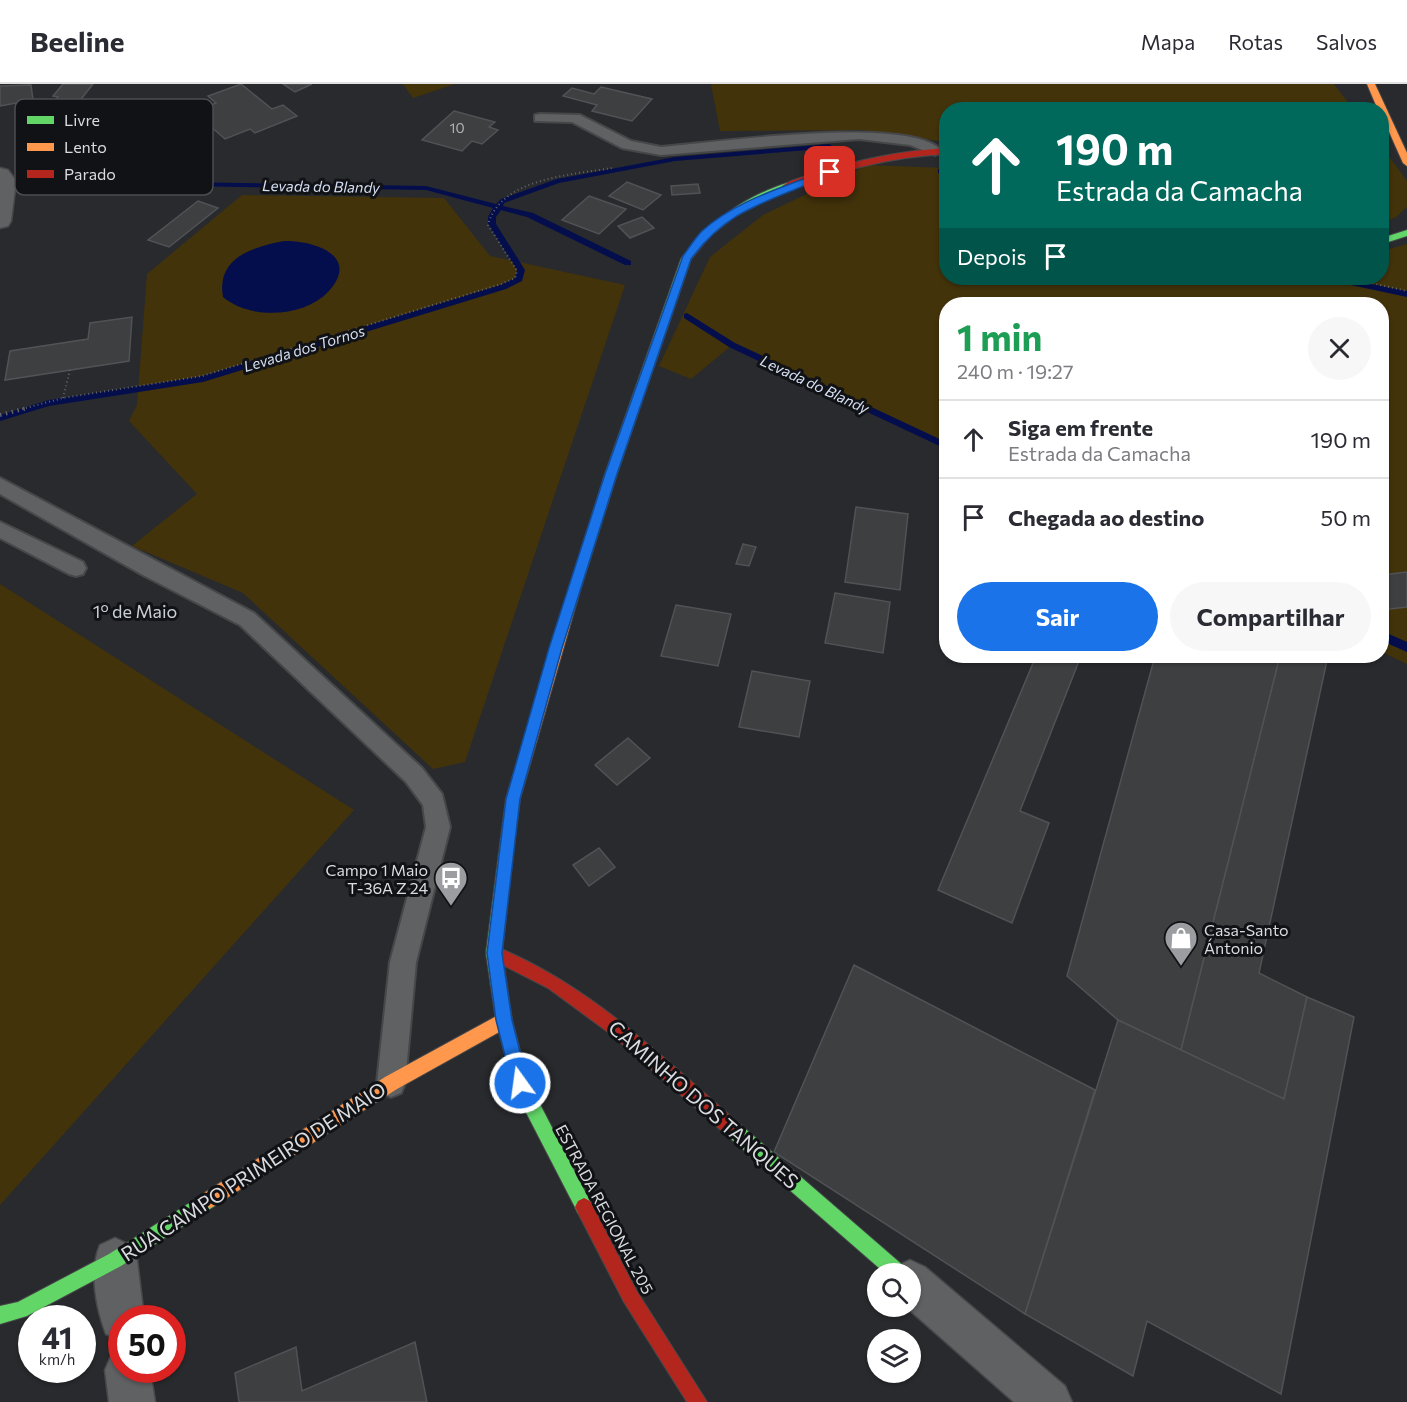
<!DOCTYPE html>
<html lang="pt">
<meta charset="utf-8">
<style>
:root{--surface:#fff;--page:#f7f7f7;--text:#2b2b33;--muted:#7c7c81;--line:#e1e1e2;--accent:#1a73e8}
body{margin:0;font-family:Commissioner,sans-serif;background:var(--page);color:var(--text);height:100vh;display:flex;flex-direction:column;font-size:22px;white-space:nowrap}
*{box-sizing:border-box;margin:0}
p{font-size:20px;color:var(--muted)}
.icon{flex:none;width:33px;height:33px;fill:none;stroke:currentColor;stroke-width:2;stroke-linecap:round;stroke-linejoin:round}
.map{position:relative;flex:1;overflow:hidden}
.panel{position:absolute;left:939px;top:213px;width:450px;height:366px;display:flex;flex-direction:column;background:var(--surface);border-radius:24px;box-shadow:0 2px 4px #0004}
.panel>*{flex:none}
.banner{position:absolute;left:939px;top:18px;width:450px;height:183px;border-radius:24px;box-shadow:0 2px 4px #0004;background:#00695c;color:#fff;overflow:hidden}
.buttons{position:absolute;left:867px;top:1179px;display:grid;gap:12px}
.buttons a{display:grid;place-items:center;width:54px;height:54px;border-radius:50%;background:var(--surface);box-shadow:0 2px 4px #0004;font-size:30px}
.speed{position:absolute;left:18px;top:1221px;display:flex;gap:12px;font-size:30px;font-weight:700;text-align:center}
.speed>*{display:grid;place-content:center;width:78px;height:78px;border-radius:50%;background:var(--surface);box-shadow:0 2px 4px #0004;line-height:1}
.speed small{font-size:15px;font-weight:400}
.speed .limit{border:9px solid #d22;background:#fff;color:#111}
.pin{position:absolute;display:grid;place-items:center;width:51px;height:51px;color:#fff;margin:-26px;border-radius:12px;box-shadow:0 3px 9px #0006}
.me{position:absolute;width:66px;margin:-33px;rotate:346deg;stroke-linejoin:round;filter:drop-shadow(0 0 4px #0008)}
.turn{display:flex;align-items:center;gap:21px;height:126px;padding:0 18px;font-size:27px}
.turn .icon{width:78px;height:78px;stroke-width:2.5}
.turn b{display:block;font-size:42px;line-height:51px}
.then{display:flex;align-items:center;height:57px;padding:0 18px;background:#0003;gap:12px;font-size:22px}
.round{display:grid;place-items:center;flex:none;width:63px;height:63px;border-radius:32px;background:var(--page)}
.head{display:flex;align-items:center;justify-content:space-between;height:102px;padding:0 18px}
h1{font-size:36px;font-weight:700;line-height:45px;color:#1e9e55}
.primary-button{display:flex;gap:12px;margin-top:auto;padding:12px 18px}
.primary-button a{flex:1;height:69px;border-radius:36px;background:var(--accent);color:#fff;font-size:24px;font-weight:700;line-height:69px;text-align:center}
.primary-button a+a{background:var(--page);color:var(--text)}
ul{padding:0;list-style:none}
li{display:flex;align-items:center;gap:18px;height:78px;padding:0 18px;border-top:2px solid var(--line)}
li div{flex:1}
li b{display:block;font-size:22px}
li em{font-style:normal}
header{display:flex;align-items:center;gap:36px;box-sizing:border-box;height:84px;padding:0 30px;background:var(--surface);border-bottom:2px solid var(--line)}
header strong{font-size:28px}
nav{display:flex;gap:33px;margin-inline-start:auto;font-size:21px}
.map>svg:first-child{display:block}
.green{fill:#43330b}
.water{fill:#040e4c}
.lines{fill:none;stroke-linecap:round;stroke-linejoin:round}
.stream{fill:#040e4c;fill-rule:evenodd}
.building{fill:#3d3f41;stroke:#515255;stroke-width:1.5}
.lane-casing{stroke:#464749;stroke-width:4}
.street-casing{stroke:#464749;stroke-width:3}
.fast-casing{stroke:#464749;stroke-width:2}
.slow-casing{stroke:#464749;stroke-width:2}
.jam-casing{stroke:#464749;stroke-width:2}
.path-far1{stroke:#646668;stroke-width:2;stroke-dasharray:1 3;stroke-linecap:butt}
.path{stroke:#646668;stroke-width:4;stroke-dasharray:1.5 4.5;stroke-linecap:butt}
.lane{fill:#5f6163;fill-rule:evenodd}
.street{fill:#5f6163;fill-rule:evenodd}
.fast{fill:#63d668;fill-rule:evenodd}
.slow{fill:#ff974d;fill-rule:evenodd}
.jam{fill:#b3261e;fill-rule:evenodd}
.route{fill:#1a73e8;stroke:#114b97;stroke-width:1.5}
.labels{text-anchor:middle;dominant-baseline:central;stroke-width:6;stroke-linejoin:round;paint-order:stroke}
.number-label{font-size:14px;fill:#b2b4b8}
.far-water-label{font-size:15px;font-style:italic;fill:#d5dff4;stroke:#111215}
.poi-label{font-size:16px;fill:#d9dbdf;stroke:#111215;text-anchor:end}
.street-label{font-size:16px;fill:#d9dbdf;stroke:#111215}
.neighbourhood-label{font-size:18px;fill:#c9cdd5;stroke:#111215}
.near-street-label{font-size:20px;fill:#d9dbdf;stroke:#111215}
.key{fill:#111215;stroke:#4d4e52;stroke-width:1.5}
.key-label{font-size:16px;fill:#d9dbdf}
</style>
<header>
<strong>Beeline</strong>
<nav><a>Mapa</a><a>Rotas</a><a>Salvos</a></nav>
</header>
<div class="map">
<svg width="1407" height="1318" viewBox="0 0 1407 1318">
<rect width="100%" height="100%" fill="#282a2d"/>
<g class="green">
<polygon points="403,0 455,0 413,14"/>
<polygon points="711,0 1334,0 1353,25 946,26 946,58 862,46 720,47"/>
<polygon points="1382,63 1407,97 1407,123 1396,133 1382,139"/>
<polygon points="867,81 946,84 946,194 1382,194 1382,167 1407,160 1407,580 1382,568 1382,220 946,220 946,362 732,261 691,295 659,282 710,173 763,131"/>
<polygon points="242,111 444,114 490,172 625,201 465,678 433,685 243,509 132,462 197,410 129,337 137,321 147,190"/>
<polygon points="0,500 354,726 0,1121"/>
</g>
<path class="water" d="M284,157C312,156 361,171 329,207C304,234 250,236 223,213C216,174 252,163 284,157Z"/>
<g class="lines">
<g class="stream">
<polygon points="829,60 833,62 832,64 675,77 559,99 504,119 503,122 533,129 631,177 631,181 625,181 527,133 501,126 496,133 496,140 525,186 522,197 506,205 203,298 49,322 0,337 0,331 49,316 202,292 500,201 515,194 517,186 488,140 488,133 493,124 426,106 5,99 0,97 0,92 7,95 426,102 496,120 501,115 557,95 675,73"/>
<polygon points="938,85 946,86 946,91 938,89"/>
<polygon points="1328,194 1342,194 1407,207 1407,213 1332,197"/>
<polygon points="687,229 735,259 946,358 946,365 729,263 684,234 684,230"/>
<polygon points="1382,547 1407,558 1407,568 1382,557"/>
</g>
</g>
<g class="building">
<polygon points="63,0 93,0 78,19 72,18 67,24 50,23 58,13 53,12"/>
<polygon points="241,0 272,25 283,21 297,32 255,49 250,45 225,55 194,28 216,19 208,12"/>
<polygon points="283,0 312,0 295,8"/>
<polygon points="31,1 33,16 0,22 0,2"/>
<polygon points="601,3 652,15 632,37 592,27 597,21 563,12 572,4 594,10"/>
<polygon points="454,27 495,38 489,43 498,46 482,60 472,57 462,67 422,56"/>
<polygon points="627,98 661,111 643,126 609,112"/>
<polygon points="698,100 700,109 672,111 671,102"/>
<polygon points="589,112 626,125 599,150 562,136"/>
<polygon points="198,117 218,124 169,163 148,156"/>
<polygon points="642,133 654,144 630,154 618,142"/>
<polygon points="132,233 129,277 5,296 10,267 88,255 90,239"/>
<polygon points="856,423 908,430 900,506 845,498"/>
<polygon points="743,460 756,463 749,482 736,480"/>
<polygon points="1407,488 1407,523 1382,526 1382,491"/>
<polygon points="835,509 890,518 883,569 825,559"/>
<polygon points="676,521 731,530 718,582 661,572"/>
<polygon points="1036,572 1081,572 1020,727 1049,739 1012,839 938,806"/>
<polygon points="1155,572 1280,572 1181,966 1118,936 1067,892"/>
<polygon points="1280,572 1328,572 1259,889 1307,913 1284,1015 1181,966"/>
<polygon points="752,587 810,597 799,653 739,643"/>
<polygon points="628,654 650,674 617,701 595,681"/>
<polygon points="599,764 615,783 589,802 573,781"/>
<polygon points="854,881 1095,1006 1025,1230 774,1068"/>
<polygon points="1307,913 1354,933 1281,1310 1147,1237 1133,1292 1025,1230 1118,936 1284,1015"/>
<polygon points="415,1258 427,1318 239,1318 235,1289 296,1263 302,1307"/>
</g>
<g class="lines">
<g class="lane-casing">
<g id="lane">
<path d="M540,30L580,31L631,57L661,63C712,59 911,30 942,67L935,71L910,61L859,55L661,71L622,64L572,38L535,37V31Z"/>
<polygon points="0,394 254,529 422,684 442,710 450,743 416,878 405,999 401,1009 391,1013 381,1009 377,999 390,878 426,743 423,721 406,698 240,541 141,490 0,410"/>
<polygon points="0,438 83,478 86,484 83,490 76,492 69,490 0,454"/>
</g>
</g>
<g class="street-casing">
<g id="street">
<polygon points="0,84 8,86 16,97 11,137 8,142 0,144"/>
<path d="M115,1154L130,1161L137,1176L144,1234H122V1256L106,1250C96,1224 89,1187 100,1161Z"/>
<polygon points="910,1176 925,1183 1065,1302 1072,1318 1014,1318 905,1222 910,1222 910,1190 892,1190 895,1183"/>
<polygon points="122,1266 122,1286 150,1286 155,1318 109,1318 105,1286 112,1270"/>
</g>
</g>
<g class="fast-casing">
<g id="fast">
<path d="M787,99L790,100V104L734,133L710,152L691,175L617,390L580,507L578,510H570L568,507L605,390L681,175C706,140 745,112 787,99Z"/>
<polygon points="1407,146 1407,152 1382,160 1382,154"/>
<polygon points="507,754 512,756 514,761 502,869 512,936 528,997 593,1123 590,1129 584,1132 578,1129 514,1005 496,936 486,869 500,761 502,756"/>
<polygon points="728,1033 734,1035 906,1184 909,1190 886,1190 722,1047 720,1041 722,1035"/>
<polygon points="210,1106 216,1109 219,1115 216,1121 121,1182 27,1232 0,1240 0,1222 18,1218 109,1170"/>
</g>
</g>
<g class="slow-casing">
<g id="slow">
<polygon points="1367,0 1375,0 1407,69 1407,82 1403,79 1382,32 1382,26 1378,26"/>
<polygon points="574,502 580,507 520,715 514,761 512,766 507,768 502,766 500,761 506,715 568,507"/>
<polygon points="504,928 510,930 512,936 510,942 397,1005 216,1121 210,1124 204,1121 201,1115 204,1109 385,993"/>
</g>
</g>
<g class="jam-casing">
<g id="jam">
<path d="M946,64V70C892,73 841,86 790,104L782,102C790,96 803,93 813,90C856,76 900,67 946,64Z"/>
<path d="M494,862C587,899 660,971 734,1035L736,1041L734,1047L728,1049L722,1047L612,951L548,904L489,874L486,869L489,864Z"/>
<polygon points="584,1114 590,1117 636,1206 707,1318 687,1318 624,1218 575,1123 578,1117"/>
</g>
</g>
<g class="path-far1">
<polyline points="1349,194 1407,207"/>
<polyline points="63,314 70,286"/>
<path d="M22,325L63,314L202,292L501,200L515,194L517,187L488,141C500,94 571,91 612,84"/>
</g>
<polyline class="path" points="0,331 27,324"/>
<use href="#lane" class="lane"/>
<use href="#street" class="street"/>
<use href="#fast" class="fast"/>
<use href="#slow" class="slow"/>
<use href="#jam" class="jam"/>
</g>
<path class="route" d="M827,86L834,88C824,96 808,100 796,105C751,123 721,134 691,175L617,390L562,564L520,715L502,869L512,936L528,999L526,1005L520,1008L514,1005L512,999L496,936L487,869L506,715L549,564L605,390L683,172C689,164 695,154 702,147C736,116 785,103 827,86Z"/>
<defs>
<g id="bus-pin" transform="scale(1.725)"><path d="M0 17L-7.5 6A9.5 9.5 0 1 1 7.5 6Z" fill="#9b9da1" stroke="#111215"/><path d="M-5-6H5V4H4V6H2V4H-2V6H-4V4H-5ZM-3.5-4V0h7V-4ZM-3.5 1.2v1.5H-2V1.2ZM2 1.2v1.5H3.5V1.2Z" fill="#fff"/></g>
<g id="shop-pin" transform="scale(1.725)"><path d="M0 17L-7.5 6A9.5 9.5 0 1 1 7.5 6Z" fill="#9b9da1" stroke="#111215"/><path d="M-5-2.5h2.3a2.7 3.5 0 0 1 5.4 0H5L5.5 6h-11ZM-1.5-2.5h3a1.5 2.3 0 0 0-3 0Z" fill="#fff"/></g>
</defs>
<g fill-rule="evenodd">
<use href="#bus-pin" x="451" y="794"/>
<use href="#shop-pin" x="1181" y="854"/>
</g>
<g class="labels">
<g class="number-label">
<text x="457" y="43">10</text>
</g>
<g class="far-water-label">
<text transform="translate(321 102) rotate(1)">Levada do Blandy</text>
<text transform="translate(304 264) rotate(-17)">Levada dos Tornos</text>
<text transform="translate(815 300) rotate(25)">Levada do Blandy</text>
</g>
<g class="poi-label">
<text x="428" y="785">Campo 1 Maio<tspan x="428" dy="18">T-36A Z 24</tspan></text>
<text x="1204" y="845" text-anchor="start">Casa-Santo<tspan x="1204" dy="18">Ántonio</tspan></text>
</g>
<g class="street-label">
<text transform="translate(605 1125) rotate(62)">ESTRADA REGIONAL 205</text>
</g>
<g class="neighbourhood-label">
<text x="135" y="527">1º de Maio</text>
</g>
<g class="near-street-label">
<text transform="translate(704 1020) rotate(41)">CAMINHO DOS TANQUES</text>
<text transform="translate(253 1087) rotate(-33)">RUA CAMPO PRIMEIRO DE MAIO</text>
</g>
</g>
<rect x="15" y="15" width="198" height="96" rx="9" class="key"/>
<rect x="27" y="32" width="27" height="8" fill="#63d668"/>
<rect x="27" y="59" width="27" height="8" fill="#ff974d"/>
<rect x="27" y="86" width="27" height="8" fill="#b3261e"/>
<g class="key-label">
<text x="64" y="42">Livre</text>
<text x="64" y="69">Lento</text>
<text x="64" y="96">Parado</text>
</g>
</svg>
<div class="buttons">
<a><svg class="icon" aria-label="search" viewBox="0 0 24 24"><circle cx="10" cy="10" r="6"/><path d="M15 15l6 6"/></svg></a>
<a><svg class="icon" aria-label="layers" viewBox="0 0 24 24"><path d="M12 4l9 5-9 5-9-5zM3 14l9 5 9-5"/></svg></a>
</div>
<div class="speed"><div>41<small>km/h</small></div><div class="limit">50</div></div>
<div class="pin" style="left:830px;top:88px;background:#d93025"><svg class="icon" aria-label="arrive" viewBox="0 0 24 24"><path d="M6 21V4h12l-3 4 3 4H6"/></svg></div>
<svg class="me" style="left:520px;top:999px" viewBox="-20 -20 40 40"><circle r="17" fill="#1a73e8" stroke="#fff" stroke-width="3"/><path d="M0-11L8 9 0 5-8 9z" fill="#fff"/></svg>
<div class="banner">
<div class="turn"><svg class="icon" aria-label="ahead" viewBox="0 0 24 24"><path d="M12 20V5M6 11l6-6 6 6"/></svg><div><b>190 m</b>Estrada da Camacha</div></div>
<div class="then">Depois<svg class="icon" aria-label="arrive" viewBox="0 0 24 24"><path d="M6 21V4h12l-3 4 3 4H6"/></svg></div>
</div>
<section class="panel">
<div class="head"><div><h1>1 min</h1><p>240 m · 19:27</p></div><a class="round"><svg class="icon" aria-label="close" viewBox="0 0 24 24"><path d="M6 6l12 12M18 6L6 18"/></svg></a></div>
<ul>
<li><svg class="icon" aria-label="ahead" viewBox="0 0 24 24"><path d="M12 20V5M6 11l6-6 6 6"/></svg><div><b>Siga em frente</b><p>Estrada da Camacha</p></div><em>190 m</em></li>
<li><svg class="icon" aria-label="arrive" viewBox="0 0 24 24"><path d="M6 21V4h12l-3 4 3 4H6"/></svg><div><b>Chegada ao destino</b></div><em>50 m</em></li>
</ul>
<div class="primary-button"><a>Sair</a><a>Compartilhar</a></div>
</section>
</div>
